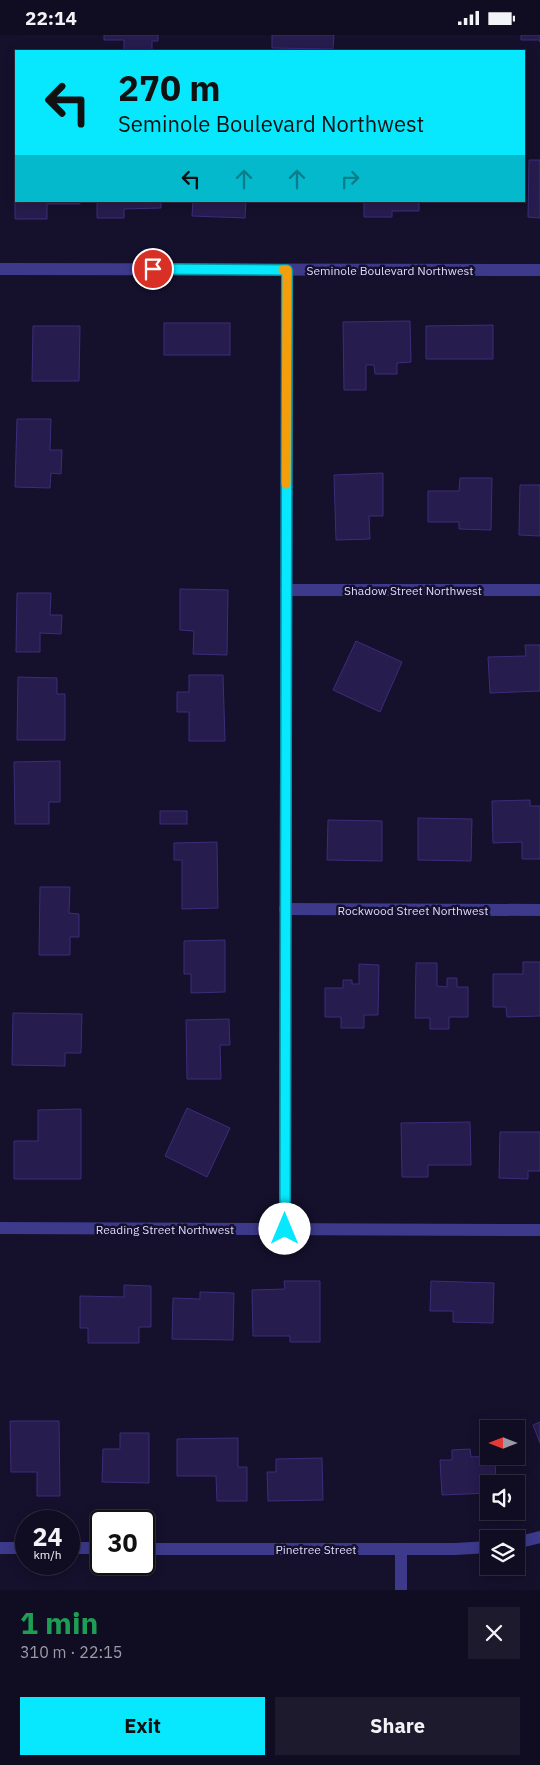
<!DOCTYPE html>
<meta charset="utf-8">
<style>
:root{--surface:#100c21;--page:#1e1a2e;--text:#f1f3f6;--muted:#9c9ba5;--line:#302c3f;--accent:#07e8ff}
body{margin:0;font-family:"IBM Plex Sans",sans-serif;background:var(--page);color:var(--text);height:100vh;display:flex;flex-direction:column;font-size:19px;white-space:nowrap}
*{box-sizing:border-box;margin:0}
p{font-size:16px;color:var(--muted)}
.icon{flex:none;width:28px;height:28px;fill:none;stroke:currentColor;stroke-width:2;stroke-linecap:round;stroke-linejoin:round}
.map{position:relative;height:1555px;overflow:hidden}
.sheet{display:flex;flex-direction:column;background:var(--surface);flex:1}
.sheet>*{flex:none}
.top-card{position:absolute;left:15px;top:15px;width:510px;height:152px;border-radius:0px;box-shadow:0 2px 12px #0003,0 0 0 1px var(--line);background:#07e8ff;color:#111;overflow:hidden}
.needle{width:32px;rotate:270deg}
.controls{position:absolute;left:480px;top:1385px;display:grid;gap:10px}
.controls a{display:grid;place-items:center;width:45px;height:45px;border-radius:0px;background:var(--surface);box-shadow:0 2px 12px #0003,0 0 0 1px var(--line);font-size:25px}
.speed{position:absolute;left:15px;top:1475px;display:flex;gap:10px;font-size:25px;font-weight:700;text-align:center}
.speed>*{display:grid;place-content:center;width:65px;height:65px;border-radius:50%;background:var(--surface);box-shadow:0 2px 12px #0003,0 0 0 1px var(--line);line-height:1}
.speed small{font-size:12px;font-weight:400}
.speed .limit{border:2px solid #111;border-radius:8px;background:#fff;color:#111}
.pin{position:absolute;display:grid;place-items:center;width:42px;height:42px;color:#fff;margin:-21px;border:2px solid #fff;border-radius:50%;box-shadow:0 1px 5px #0007}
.me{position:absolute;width:55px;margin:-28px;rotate:0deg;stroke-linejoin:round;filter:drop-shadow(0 0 4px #0008)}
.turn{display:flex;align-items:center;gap:18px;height:105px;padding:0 20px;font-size:22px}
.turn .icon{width:65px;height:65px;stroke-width:2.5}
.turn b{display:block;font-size:35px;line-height:42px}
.lanes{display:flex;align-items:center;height:48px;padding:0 20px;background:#0003;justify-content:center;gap:25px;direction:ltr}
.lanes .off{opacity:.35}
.round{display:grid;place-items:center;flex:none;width:52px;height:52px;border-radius:0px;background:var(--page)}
.headline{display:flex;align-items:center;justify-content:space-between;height:85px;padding:0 20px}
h1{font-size:30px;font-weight:700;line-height:38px;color:#1e9e55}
.button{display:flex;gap:10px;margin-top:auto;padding:10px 20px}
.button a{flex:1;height:58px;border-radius:0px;background:var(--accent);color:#111;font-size:20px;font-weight:700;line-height:58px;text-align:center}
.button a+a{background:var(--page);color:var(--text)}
.status{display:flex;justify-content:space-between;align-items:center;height:35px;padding:0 25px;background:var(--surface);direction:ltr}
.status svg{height:14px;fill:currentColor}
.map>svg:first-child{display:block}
.building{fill:#261c4e;stroke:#3c2d7a}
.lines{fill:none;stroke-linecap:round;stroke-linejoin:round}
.minor{stroke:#3d3a8c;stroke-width:12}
.route-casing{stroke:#0597a6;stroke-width:12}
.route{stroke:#07e8ff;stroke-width:9}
.slow{stroke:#f59e0b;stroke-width:9}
.labels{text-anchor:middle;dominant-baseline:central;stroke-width:5;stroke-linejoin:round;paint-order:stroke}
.street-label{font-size:12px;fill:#dfdbff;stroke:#15102c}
</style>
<div class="status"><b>22:14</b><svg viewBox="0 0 49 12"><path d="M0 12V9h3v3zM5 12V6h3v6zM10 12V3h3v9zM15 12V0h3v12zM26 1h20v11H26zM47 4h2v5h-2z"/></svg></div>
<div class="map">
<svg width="540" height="1555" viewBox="0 0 540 1555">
<rect width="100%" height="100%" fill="#15102c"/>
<g class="building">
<polygon points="104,0 158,0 158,6 152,6 152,16 124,16 124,5 104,5"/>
<polygon points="272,0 334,0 333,14 272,13"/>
<polygon points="521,0 540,0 540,7 539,5 521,5"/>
<polygon points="529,125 540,125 540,183 528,182"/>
<polygon points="15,156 16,166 80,166 80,169 47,169 47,184 15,184"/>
<polygon points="97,166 161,166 161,173 124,174 124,183 97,183"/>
<polygon points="193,166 246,166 245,183 192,181"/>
<polygon points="364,166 419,166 419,176 392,176 392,182 364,182"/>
<polygon points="410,286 411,327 397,328 397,339 375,339 374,330 366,330 366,355 344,355 343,287"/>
<rect x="164" y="288" width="66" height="32"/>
<polygon points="493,290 493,324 426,324 426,291"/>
<polygon points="33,291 80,291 79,346 32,346"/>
<polygon points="17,384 51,384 50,415 62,415 61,439 51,438 50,453 15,452"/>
<polygon points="383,438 383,481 369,481 370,504 336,505 334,440"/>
<polygon points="460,443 492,443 491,495 459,494 459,487 428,487 428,456 459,456"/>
<polygon points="520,450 540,450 540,501 519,500"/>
<polygon points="180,554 228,555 227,620 193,619 194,596 180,595"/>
<polygon points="17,558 51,558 50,580 62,580 61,599 40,598 40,617 16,617"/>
<polygon points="356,606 402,627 380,677 333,655"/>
<polygon points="525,610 540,610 540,656 490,658 488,622 526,621"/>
<polygon points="189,640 223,640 225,706 189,706 189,677 177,677 177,657 189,657"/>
<polygon points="18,642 57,643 57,659 65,659 65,705 17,705"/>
<polygon points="60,726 60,767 49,767 49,789 15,789 14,727"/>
<polygon points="530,765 530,771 540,771 540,824 522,824 522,807 493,808 492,766"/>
<rect x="160" y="776" width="27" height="13"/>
<polygon points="418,783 472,784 471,826 418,825"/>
<polygon points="328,785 382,786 382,826 327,825"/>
<polygon points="217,807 218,873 182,874 182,825 174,825 174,808"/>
<polygon points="40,852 70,852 69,878 79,879 79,902 70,902 70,920 39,920"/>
<polygon points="225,905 225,957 191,958 191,939 184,939 184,906"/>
<polygon points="523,927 540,927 540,981 507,982 506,972 493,972 493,939 523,939"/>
<polygon points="416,928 437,928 437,951 447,952 447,943 457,943 457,952 468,952 468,982 449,982 449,994 430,994 430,983 415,983"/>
<polygon points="359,929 379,930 378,980 364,980 364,993 341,993 341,982 325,982 325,953 343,953 343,945 352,945 352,949 359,949"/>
<polygon points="13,978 82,979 81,1018 65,1018 65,1031 12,1030"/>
<polygon points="229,984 230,1010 220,1010 221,1044 187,1044 186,985"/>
<polygon points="187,1073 230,1093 207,1142 165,1121"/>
<polygon points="81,1074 81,1144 14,1144 14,1106 38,1106 38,1075"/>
<polygon points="470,1087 471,1130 428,1130 428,1142 402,1142 401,1088"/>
<polygon points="500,1097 540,1097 540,1136 528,1136 528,1144 499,1143"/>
<polygon points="284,1246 320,1246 320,1307 290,1307 290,1301 253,1301 252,1255 285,1254"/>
<polygon points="431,1246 494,1248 493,1288 453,1287 453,1276 430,1276"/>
<polygon points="124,1250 151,1251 151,1292 139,1292 139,1308 88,1308 88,1293 80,1293 80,1261 124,1262"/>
<polygon points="200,1257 234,1258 233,1305 172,1304 173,1263 200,1264"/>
<polygon points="10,1386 59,1386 60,1461 37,1461 37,1437 11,1437"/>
<polygon points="540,1387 540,1408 533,1390"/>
<polygon points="120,1398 149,1398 149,1448 102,1447 103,1414 120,1414"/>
<polygon points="238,1403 238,1432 247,1432 247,1466 217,1466 216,1441 177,1441 177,1404"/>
<polygon points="470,1414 471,1422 495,1421 496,1449 489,1449 489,1458 442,1460 440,1425 452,1425 452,1415"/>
<polygon points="322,1423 323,1465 268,1466 267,1437 276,1437 276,1424"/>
</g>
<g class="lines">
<g class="minor">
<polyline points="0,234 540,235"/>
<polyline points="286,555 540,555"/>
<polyline points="285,874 540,875"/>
<polyline points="0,1193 540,1195"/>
<polyline points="285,1194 287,235"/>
<polyline points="516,1508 540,1502"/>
<polyline points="0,1513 26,1513"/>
<polyline points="69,1513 101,1513"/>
<polyline points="144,1514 455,1514 489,1512"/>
<polyline points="401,1555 401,1514"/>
</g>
</g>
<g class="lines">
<g class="route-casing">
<polyline id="route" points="153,234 287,235 285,1194"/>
</g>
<use href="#route" class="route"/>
<polyline class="slow" points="283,235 287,235 286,449"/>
</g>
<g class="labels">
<g class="street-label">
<text x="390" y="235">Seminole Boulevard Northwest</text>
<text x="413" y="555">Shadow Street Northwest</text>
<text x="413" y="875">Rockwood Street Northwest</text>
<text x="165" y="1194">Reading Street Northwest</text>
<text x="316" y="1514">Pinetree Street</text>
</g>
</g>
</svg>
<div class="controls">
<a><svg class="needle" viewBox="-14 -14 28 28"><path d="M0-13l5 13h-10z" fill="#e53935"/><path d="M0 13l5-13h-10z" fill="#9c9ba5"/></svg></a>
<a><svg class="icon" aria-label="sound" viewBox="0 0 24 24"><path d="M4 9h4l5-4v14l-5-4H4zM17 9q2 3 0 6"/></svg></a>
<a><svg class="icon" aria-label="layers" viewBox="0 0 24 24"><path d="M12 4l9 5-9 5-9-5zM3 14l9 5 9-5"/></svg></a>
</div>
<div class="speed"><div>24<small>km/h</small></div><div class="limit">30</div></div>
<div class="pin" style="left:153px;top:234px;background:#d93025"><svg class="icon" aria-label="arrive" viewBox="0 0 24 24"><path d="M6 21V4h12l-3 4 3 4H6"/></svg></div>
<svg class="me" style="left:285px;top:1194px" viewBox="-20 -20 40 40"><circle r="19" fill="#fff"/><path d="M0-13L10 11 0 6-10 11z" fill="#07e8ff"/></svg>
<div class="top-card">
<div class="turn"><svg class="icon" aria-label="left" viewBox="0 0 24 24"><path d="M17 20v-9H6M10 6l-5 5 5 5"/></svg><div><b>270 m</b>Seminole Boulevard Northwest</div></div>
<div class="lanes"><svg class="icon" aria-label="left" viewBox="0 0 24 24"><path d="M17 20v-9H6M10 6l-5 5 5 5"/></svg><svg class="icon off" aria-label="ahead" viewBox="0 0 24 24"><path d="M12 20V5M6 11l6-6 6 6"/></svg><svg class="icon off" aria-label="ahead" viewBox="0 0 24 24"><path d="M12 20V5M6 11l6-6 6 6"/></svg><svg class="icon off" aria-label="right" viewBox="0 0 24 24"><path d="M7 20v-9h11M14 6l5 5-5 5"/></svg></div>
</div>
</div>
<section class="sheet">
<div class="headline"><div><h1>1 min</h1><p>310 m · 22:15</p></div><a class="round"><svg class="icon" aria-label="close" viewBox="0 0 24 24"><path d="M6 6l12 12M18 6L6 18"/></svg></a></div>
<div class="button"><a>Exit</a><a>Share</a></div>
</section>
